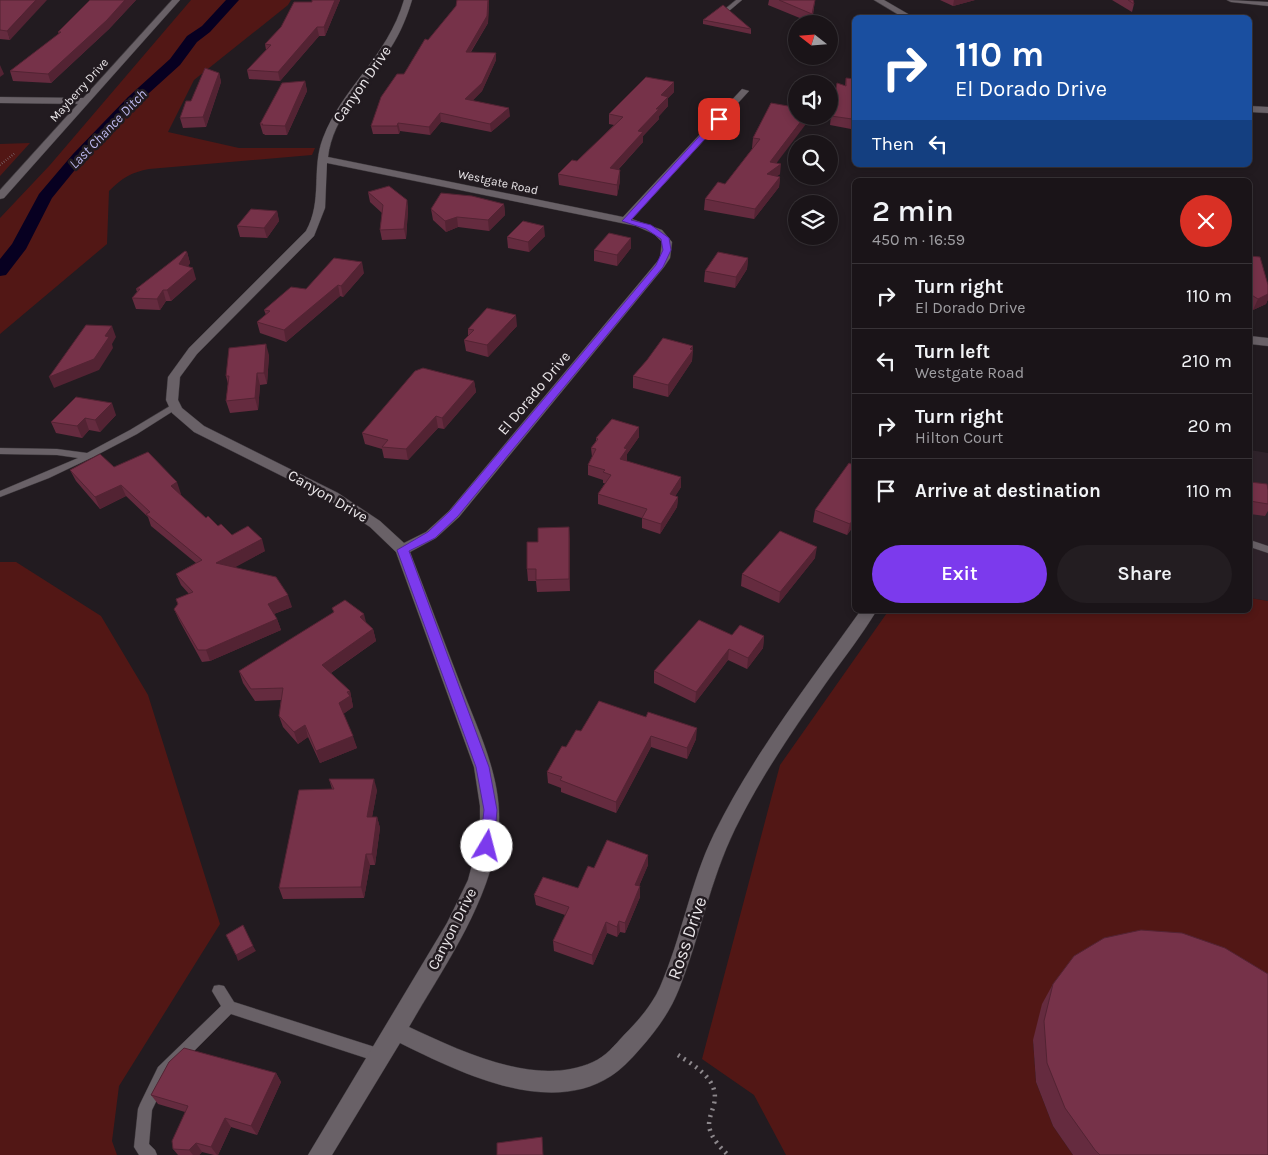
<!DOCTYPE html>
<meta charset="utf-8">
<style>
:root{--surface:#1a1418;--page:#231d21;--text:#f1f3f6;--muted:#9f9ea2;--line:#383337;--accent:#7c3aed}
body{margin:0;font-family:Karla,sans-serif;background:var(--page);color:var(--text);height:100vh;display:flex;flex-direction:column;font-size:19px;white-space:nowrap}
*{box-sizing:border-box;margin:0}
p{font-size:16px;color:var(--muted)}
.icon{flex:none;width:28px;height:28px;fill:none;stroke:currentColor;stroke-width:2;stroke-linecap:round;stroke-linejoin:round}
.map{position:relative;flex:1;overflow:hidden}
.side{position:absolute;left:852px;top:178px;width:400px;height:435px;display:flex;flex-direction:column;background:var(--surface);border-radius:8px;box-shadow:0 2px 8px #0003,0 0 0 1px var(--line)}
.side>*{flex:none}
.top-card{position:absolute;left:852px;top:15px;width:400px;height:152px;border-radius:8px;box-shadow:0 2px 8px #0003,0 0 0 1px var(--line);background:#1a4fa0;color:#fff;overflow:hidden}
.needle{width:32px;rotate:287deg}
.fabs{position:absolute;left:788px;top:15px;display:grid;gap:10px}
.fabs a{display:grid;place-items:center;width:50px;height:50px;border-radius:50%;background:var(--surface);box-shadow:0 2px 8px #0003,0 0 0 1px var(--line);font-size:25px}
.pin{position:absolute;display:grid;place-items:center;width:42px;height:42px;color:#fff;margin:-21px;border-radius:10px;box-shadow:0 2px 8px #0006}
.me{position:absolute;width:55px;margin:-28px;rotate:8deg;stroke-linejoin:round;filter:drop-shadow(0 0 4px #0008)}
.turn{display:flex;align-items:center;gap:18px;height:105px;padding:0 20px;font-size:22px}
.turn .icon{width:65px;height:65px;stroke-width:2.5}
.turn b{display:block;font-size:35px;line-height:42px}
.then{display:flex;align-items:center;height:48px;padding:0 20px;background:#0003;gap:10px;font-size:19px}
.round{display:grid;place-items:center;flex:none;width:52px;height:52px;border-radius:26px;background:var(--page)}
.summary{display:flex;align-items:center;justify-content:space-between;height:85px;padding:0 20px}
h1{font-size:30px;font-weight:600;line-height:38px}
.button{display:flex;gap:10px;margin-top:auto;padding:10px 20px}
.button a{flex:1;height:58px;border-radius:30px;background:var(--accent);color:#fff;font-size:20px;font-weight:600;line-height:58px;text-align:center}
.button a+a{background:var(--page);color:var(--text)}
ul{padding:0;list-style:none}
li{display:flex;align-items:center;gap:15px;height:65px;padding:0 20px;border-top:1px solid var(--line)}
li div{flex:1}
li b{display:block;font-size:19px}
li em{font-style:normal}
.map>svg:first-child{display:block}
.built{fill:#2f232b}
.green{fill:#521715}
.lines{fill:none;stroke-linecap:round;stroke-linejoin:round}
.canal{fill:#070021;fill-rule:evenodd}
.lane-casing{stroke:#3c373b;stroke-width:1}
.street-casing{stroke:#3c373b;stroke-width:1}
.secondary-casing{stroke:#3c373b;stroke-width:1}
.path-far1{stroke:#8d888c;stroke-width:2;stroke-dasharray:0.5 2;stroke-linecap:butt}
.path{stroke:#8d888c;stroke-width:4.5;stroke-dasharray:2 5;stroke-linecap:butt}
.lane{fill:#696167;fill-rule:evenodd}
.street{fill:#696167;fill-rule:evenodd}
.secondary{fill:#696167;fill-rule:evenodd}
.wall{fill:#652b3f}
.shaded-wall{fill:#532333}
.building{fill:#763249;stroke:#532333}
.route{fill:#7c3aed;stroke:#51269a}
.labels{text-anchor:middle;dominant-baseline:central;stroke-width:5;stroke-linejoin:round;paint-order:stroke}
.far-street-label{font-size:12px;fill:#eae6e9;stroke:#221b20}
.far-water-label{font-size:14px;font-style:italic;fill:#bebaf1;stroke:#221b20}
.street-label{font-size:15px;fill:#eae6e9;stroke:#221b20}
.near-street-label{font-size:18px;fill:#eae6e9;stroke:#221b20}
</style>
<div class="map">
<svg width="1268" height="1155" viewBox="0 0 1268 1155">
<rect width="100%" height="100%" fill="#221b20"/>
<polygon class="built" points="1250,450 1268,453 1268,601 1250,598"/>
<g class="green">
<path d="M191,0H291L288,5L194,80L168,132L239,148H315L312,155L149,169C132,172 122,178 109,191L107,244L0,334V218L50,165Z"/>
<polygon points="30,143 0,176 0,144"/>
<polygon points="0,562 16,562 101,616 148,695 220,924 119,1086 112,1141 117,1155 0,1155"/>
<polygon points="1250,598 1268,601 1268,1009 1033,1040 1036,1082 1053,1126 1073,1155 786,1155 754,1095 702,1059 780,765 889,610 1250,610"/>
</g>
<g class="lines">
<polygon class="canal" points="226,0 239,0 210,32 197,42 180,65 138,103 83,160 52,198 26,249 6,275 0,276 0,259 12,244 39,194 73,154 128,97 170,59 187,36 202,26"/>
<g class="lane-casing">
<g id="lane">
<polygon points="736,0 742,0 729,11 725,11 725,9"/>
<polygon points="175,403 178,404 179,406 178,408 137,434 93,457 49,478 0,497 0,491 78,458 57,455 0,454 0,448 57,449 87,453 130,430"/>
<polygon points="1250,540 1268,546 1268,553 1250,547"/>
<polygon points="219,985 224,986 234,1002 381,1049 386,1051 388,1056 386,1061 381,1063 231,1014 168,1077 152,1110 149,1144 155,1150 157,1155 139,1155 134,1147 138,1109 140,1104 158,1067 221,1006 212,991 214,986"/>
</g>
</g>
<g class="street-casing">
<g id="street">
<path d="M404,0H412C406,20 398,38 386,55C364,88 333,117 328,157L623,217L742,89L749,91L632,219L662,230L672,242L670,258L664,267L459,517L436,538L410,552C427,596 443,639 460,683C478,731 505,782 498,835C489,904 443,968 409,1027C461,1051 536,1088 593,1062C605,1057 615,1045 624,1035C638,1021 652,1005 660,987C682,937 690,883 714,834C754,753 809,683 861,610H877C862,635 843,659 826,683C793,730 760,778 735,829C710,880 700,937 679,989C670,1012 656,1031 639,1050C631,1059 622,1069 611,1076C548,1117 459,1072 400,1043L332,1155H308L447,923L468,880L480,835V806L474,767L396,552L370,527L328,499L194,432L172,413L166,400L168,377L189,348L306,231C323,201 311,168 323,138C343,86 387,58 404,0ZM327,163L636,226L654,234L662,242L660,258L656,263L449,511L426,532L404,543L380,521L338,493L204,426L182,408L178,400L180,377L197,354L314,236L325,208Z"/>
<polygon points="874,0 884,0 915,18 904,18"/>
<polygon points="1227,0 1268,2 1268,6 1231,2"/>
<polygon points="0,97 84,98 88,101 84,104 0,103"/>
<polygon points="1250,106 1268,107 1268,113 1250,112"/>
<polygon points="1250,336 1268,338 1268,346 1250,344"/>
</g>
</g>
<g class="secondary-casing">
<polygon id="secondary" points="172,0 180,0 4,198 0,199 0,190"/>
</g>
<polyline class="path-far1" points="0,165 15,153"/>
<path class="path" d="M678,1055C695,1066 720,1080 714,1104C712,1113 707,1121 710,1130C713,1140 721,1148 728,1155"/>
<use href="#lane" class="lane"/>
<use href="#street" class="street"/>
<use href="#secondary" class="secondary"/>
</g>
<g class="wall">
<polygon points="0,0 10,40 0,39"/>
<polygon points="90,0 136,0 109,29 51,83 13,81 10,71 59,34 58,32"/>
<polygon points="312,0 340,0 325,36 319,36 280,81 249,79 247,70 266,50 265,44 312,2"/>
<polygon points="457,0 489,0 488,23 471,52 496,60 482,91 472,101 510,116 491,132 441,122 430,135 400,131 399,134 373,134 371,126 404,74 428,40 456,6"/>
<polygon points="769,0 815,0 812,23 768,5"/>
<polygon points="940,0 975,0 953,6"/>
<polygon points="1112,0 1133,0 1134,4 1132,12"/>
<polygon points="703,20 751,29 751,34 703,24"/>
<polygon points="219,73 221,82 206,127 183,128 180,118 191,101"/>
<polygon points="846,78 855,79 855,123 851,129 830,125 831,116 845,86"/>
<polygon points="305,81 307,91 287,135 265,135 264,134 263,134 260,124"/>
<polygon points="674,82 674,92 668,98 668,106 659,116 659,119 643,136 643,142 618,170 620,170 620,181 617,196 559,185 558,174 577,161 614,125 609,124 609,114"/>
<polygon points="771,103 777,163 780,174 777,176 780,177 779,187 754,219 704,210 705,199 725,184 753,148 752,148 753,138"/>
<polygon points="368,192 407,200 408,210 406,239 382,240 380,230 382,213 370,202"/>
<polygon points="504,204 505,215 489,231 458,227 446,232 433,220 431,209"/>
<polygon points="277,211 279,221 267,238 240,237 237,226"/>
<polygon points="545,236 529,252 508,248 507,237"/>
<polygon points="631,238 631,248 617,266 594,261 594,250"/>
<polygon points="187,252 190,263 188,266 196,279 171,301 166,301 160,310 136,309 132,298 137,292 136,289"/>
<polygon points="1250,256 1268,285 1268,299 1266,304 1253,310 1250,308"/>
<polygon points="748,258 747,269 735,288 704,282 705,271"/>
<polygon points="364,273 343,297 340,296 286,342 260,333 257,322 266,315 264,310 306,289"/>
<polygon points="517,326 488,357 466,351 464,340 468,336 468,329"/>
<polygon points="693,346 692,361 668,397 633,388 633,376"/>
<polygon points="269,355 267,384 260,385 258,410 230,413 226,401 228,384 226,376"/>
<polygon points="474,381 476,392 444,429 438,428 408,460 384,458 382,449 365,444 362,433"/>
<polygon points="116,415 100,432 89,430 82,438 56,433 51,422"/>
<polygon points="639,427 639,437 627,454 627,460 626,461 681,487 675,496 678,497 677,507 660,534 642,528 642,518 598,504 598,494 605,483 603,483 603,480 588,475 588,465 592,457 591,448 596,441 596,438"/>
<polygon points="851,464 855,524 847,535 813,522 815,510"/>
<polygon points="114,467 181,494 180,494 206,518 232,535 265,551 234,567 292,607 274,614 277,619 281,630 210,661 202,662 179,620 174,609 178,605 176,599 189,594 181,585 176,574 196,563 151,526 148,517 126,496 100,509 76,481 70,470"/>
<polygon points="1250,482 1268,490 1268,511 1265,516 1250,514"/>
<polygon points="569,527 570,591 537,592 536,581 528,581 527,569 538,542"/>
<polygon points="815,558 779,603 741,586 742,574"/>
<polygon points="332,608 366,623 373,629 376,641 331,673 350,691 353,707 343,714 357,748 320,763 308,737 298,744 283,727 279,716 281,700 255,701 243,683 239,671 334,613"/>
<polygon points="732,635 764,636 763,648 747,669 728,660 695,703 654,683 654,671"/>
<polygon points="599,701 696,739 687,759 651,747 616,813 561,792 561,788 548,783 547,772 566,747 581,731"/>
<polygon points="329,779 377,790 372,817 377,817 380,828 375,865 370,865 364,898 283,899 279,888 332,789"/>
<polygon points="648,855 648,865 639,886 640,897 625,933 620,932 617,937 607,933 593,965 554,951 553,941 565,915 536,905 534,895 578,888 594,868"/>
<polygon points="1053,984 1268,1155 1073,1155 1053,1126 1036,1082 1033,1040 1042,1004"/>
<polygon points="276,1073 281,1082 257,1135 231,1127 218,1155 214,1155 202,1152 199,1155 178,1155 173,1149 185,1112 158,1104 151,1095"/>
</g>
<g class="shaded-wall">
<polygon points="36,0 47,0 10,40 7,31"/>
<polygon points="125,0 136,0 109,29 51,83 48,74"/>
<polygon points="335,0 340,0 325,36 324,27"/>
<polygon points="488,0 489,0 488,23 466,59 466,52"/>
<polygon points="954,0 975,0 953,6"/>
<polygon points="317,27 319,36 280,81 278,72"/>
<polygon points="496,53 496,60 482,91 466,107 465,99"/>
<polygon points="0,65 4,74 0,77"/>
<polygon points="219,73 221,82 206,127 203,117"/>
<polygon points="305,81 307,91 287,135 285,126"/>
<polygon points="674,82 674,92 668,98 668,106 659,116 659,119 643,136 643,142 610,178 610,168 638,131 656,109 661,95"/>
<polygon points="509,108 510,116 491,132 490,124"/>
<polygon points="440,113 441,122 430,135 429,127"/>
<polygon points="855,115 855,123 851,129 852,119"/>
<polygon points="805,116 812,116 769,173 770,162"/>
<polygon points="398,123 400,131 399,134 397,126"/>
<polygon points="781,164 780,174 766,185 767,174"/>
<polygon points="620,170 620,181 617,196 617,185"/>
<polygon points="780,177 779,187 754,219 755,209"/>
<polygon points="407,200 408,210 406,239 404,229"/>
<polygon points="504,204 505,215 489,231 488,220"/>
<polygon points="277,211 279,221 267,238 264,228"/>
<polygon points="457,217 458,227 446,232 445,221"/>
<polygon points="544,226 545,236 529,252 528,242"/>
<polygon points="631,238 631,248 617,266 617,255"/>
<polygon points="187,252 190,263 183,275 179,264"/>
<polygon points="748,258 747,269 735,288 736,277"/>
<polygon points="362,262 364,273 343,297 341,286"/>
<polygon points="193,268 196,279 171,301 167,290"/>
<polygon points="338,285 340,296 286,342 284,330"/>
<polygon points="163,290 166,301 160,310 157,299"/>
<polygon points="1268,294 1268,299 1266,304 1253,310 1258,299"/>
<polygon points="516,315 517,326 488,357 487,345"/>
<polygon points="112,326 116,337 112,344 113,348 99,370 54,388 49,377 105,336"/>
<polygon points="266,344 269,355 267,384 264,373"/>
<polygon points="693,346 692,361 668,397 668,385"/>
<polygon points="257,373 260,385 258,410 255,398"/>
<polygon points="474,381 476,392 444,429 442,418"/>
<polygon points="112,403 116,415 100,432 95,420"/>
<polygon points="436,416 438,428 408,460 406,449"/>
<polygon points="85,418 89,430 82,438 77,426"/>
<polygon points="639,427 639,437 627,454 627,460 620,470 620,459 624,448"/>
<polygon points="681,477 681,487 670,505 670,494"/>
<polygon points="177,482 181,494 175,497 171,486"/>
<polygon points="121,485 126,496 100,509 95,497"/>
<polygon points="678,497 677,507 660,534 661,524"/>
<polygon points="855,516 855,524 847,535 850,524"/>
<polygon points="569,527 570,539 570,591 569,579"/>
<polygon points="262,539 265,551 221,575 216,563"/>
<polygon points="817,547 815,558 779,603 780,592"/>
<polygon points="288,595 292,607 271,615 268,604"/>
<polygon points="364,614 367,626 360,617"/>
<polygon points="277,619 281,630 210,661 206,650"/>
<polygon points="373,629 376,641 326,676 322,665"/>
<polygon points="764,636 763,648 747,669 748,658"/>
<polygon points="729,649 728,660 695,703 696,692"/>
<polygon points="350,691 353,707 342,715 339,703"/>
<polygon points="305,725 308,737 298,744 294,732"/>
<polygon points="697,728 696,739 687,759 687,748"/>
<polygon points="353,736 357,748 320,763 316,751"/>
<polygon points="651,736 651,747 616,813 616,802"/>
<polygon points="374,779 377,790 370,828 367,817"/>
<polygon points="377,817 380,828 375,865 372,854"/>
<polygon points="366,854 370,865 364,898 361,887"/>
<polygon points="648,855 648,865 635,895 635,885"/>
<polygon points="640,886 640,897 625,933 625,923"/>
<polygon points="619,921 620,932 617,937 617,927"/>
<polygon points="606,922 607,933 593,965 592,955"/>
<polygon points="253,946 256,951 238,961 236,955"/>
<polygon points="276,1073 281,1082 257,1135 251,1126"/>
<polygon points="225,1118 231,1127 218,1155 217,1155 211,1147"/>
<polygon points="196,1143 202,1152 199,1155 193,1155 189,1150"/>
</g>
<g class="building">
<polygon points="0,0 36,0 7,31 0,30"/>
<polygon points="90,0 125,0 107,20 48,74 10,71 61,32 58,32"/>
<polygon points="312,0 335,0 324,27 317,27 278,72 247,70 271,45 265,44 281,27 294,2 312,2"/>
<polygon points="457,0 488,0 487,16 466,52 496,53 482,83 465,99 509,108 490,124 440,113 429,127 398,123 397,126 371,126 381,97 397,74 404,74 425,39 428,40 456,6"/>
<polygon points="779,0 815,0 812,14"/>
<polygon points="1128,0 1133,0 1134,4"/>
<polygon points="723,5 751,29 703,20"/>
<polygon points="205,68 219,73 203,117 180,118 186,101 191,101"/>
<polygon points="646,77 674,82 661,95 668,97 656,109 659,109 638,131 643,132 610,168 620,170 617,185 558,174 572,160 577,161 623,117 609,114"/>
<polygon points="846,78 855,79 855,115 852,119 831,116 837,83 846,86"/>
<polygon points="305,81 285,126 262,125 263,124 260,124 282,83"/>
<polygon points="794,97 796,98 796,116 805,116 770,162 781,164 767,174 780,177 755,209 705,199 718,182 725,184 760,139 753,138 771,103 788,106"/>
<polygon points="389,186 407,200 404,229 380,230 383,205 368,192"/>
<polygon points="441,193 472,196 504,204 488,220 457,217 445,221 431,209"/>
<polygon points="251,209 277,211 264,228 237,226"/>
<polygon points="523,221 544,226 528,242 507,237"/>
<polygon points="609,233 631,238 617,255 594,250"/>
<polygon points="185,251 187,252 179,264 193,268 167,290 163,290 157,299 132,298 140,289 136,289"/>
<polygon points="718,252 748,258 736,277 705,271"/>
<polygon points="1250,256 1260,257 1268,285 1268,294 1258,299 1250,294"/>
<polygon points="334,258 362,262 341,286 338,285 284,330 257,322 270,311 264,310 291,287 306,289"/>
<polygon points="487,308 516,315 487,345 464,340 474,330 468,329"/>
<polygon points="86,325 112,326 105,336 109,337 94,359 49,377"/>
<polygon points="663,338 693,346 690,349 693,350 668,385 633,376 647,360"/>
<polygon points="266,344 264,373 257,373 255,398 226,401 229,376 226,376 229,348"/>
<polygon points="423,368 474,381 442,418 436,416 406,449 382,447 388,440 362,433 415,371"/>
<polygon points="76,397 112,403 95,420 85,418 77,426 51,422"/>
<polygon points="612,419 639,427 624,448 627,449 620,459 681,477 670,494 678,497 661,524 642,518 647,509 598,494 611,475 603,472 605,470 588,465 596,449 591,448 598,439 596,438"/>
<polygon points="148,452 177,482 171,486 206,518 208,516 218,526 221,524 232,535 248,526 262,539 216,563 276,577 288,595 268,604 277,619 206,650 198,650 174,609 178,604 176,599 193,592 176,574 202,560 146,514 150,512 121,485 95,497 70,470 100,454 114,467"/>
<polygon points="855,459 855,516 850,524 815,510 849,463 851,464"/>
<polygon points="1250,482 1267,484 1268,490 1268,504 1250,501"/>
<polygon points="569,527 569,579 536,580 536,569 527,569 527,542 538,542 538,528"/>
<polygon points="780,531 817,547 780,592 742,574"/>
<polygon points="345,600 364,614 360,617 373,629 322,665 350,691 347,692 350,696 339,703 353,736 316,751 305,725 294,732 279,716 283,688 251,689 239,671 334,612 332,608"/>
<polygon points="699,620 732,635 740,625 764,636 748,658 729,649 696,692 654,671"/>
<polygon points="599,701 646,717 648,712 697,728 687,748 651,736 616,802 560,780 562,777 547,772 562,746 566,747 576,730 581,731"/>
<polygon points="329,779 374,779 367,817 377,817 372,854 366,854 361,887 279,888 299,790 334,789"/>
<polygon points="607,840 648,855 635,885 640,886 625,923 619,921 617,927 606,922 592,955 553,941 569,907 534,895 543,877 578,888 588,866 594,868"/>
<polygon points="243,925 253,946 236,955 226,935"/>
<polygon points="1141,930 1182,933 1225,948 1268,974 1268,1155 1100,1155 1095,1150 1065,1108 1047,1063 1044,1021 1053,984 1074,956 1104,938"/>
<polygon points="184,1048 276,1073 251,1126 225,1118 211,1147 196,1143 189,1150 173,1149 172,1141 188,1106 151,1095 169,1062"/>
<polygon points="542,1137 543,1155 497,1155 497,1143"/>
</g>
<polygon class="route" points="717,117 723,119 631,220 651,225 669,238 671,250 663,267 458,516 435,538 409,551 489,767 497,810 494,846 492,851 487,852 482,851 480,846 484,810 476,767 397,550 428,532 450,511 656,265 663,250 661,239 646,229 622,221"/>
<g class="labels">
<g class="far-street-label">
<text transform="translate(79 90) rotate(-48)">Mayberry Drive</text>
<text transform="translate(498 182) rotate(12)">Westgate Road</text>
</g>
<g class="far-water-label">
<text transform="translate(108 129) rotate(-46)">Last Chance Ditch</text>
</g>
<g class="street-label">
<text transform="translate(362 84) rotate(-55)">Canyon Drive</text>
<text transform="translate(534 393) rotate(-50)">El Dorado Drive</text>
<text transform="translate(328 496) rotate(30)">Canyon Drive</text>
<text transform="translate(452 929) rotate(-63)">Canyon Drive</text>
</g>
<g class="near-street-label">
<text transform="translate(687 938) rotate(-71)">Ross Drive</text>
</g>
</g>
</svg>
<div class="fabs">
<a><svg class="needle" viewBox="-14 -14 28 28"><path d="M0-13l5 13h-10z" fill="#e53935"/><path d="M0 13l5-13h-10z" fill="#9f9ea2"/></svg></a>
<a><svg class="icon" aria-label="sound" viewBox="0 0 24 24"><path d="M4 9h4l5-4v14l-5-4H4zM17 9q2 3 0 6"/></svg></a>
<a><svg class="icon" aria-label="search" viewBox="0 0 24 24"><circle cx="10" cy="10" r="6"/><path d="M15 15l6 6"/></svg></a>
<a><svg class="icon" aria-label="layers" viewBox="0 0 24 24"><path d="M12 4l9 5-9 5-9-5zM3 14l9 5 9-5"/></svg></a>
</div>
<div class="pin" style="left:719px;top:119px;background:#d93025"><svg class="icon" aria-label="arrive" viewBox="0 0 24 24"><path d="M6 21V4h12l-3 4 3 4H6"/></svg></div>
<svg class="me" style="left:487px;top:846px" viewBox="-20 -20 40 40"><circle r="19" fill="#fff"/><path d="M0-13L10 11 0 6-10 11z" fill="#7c3aed"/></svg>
<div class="top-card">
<div class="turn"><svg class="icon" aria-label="right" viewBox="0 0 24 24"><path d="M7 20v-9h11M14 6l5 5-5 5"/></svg><div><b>110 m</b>El Dorado Drive</div></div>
<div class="then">Then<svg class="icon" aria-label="left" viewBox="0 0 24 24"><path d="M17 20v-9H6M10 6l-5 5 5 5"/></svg></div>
</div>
<section class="side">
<div class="summary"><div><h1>2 min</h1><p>450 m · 16:59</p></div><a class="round" style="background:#d93025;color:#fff"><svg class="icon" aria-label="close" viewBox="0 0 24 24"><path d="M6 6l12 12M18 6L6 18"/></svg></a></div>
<ul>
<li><svg class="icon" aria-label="right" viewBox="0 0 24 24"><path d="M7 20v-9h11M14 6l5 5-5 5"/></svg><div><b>Turn right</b><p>El Dorado Drive</p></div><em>110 m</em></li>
<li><svg class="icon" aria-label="left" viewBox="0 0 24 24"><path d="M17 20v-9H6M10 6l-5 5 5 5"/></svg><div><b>Turn left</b><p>Westgate Road</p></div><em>210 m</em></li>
<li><svg class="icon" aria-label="right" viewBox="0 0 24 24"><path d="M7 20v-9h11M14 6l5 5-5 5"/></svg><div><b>Turn right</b><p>Hilton Court</p></div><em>20 m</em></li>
<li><svg class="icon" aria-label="arrive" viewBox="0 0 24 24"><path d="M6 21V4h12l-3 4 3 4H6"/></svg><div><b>Arrive at destination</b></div><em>110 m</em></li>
</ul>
<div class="button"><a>Exit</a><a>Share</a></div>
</section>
</div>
